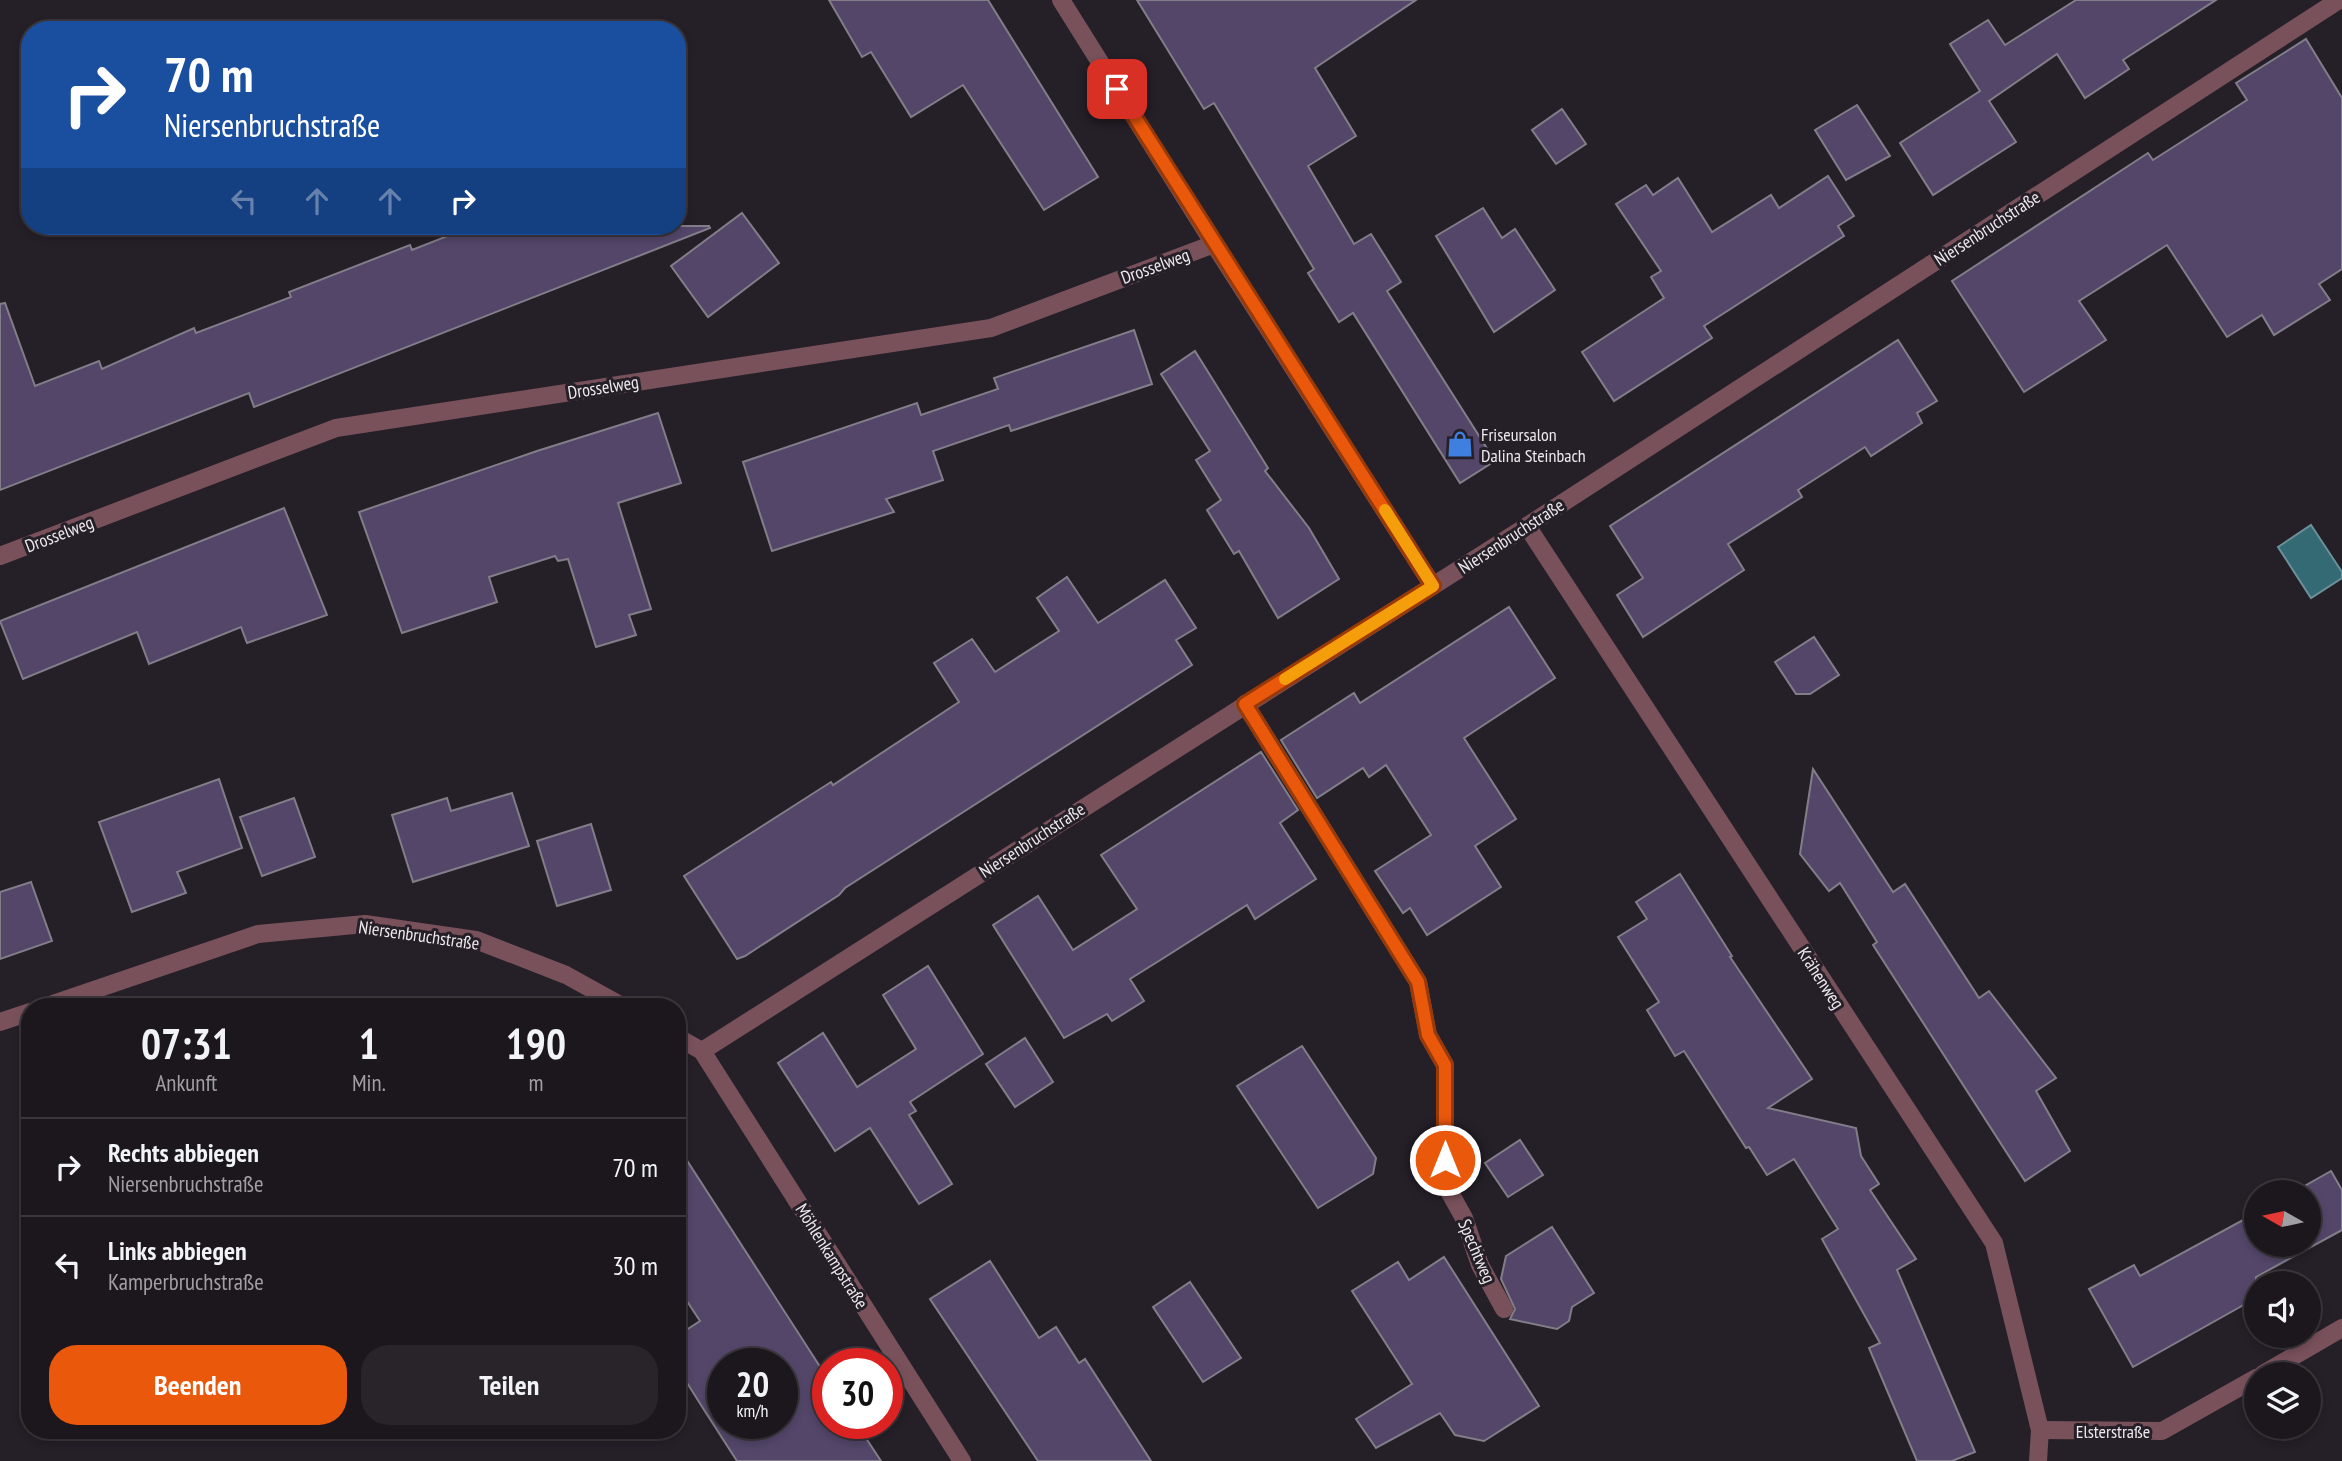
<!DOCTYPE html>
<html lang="de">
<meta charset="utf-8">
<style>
:root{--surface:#1c171d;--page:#29242a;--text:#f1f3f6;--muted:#a09fa4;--line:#3a363b;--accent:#ea580c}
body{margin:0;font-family:"PT Sans Narrow",sans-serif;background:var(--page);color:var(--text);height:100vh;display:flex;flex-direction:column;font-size:26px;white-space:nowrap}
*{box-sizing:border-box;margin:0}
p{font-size:23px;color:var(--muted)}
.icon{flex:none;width:38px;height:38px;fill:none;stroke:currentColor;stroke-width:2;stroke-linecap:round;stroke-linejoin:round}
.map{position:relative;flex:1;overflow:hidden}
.details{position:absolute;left:21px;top:998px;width:665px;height:441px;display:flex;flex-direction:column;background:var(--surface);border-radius:28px;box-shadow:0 4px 10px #0003,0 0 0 2px var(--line)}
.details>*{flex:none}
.guide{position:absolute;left:21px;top:21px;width:665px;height:214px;border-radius:28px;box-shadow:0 4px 10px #0003,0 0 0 2px var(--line);background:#1a4fa0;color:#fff;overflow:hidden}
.needle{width:46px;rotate:279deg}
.controls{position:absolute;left:2244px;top:1180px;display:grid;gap:14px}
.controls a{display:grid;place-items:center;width:77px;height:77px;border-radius:50%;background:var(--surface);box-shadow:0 4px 10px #0003,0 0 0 2px var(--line);font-size:35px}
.speed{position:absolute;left:707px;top:1348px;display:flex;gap:14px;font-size:35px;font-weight:700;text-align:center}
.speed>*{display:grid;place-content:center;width:91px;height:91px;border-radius:50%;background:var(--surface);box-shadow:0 4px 10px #0003,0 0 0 2px var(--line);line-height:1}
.speed small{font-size:18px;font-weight:400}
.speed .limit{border:10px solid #d22;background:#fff;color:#111}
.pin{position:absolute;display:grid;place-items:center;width:60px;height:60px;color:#fff;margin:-30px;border-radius:14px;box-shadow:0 4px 10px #0006}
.me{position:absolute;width:77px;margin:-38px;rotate:0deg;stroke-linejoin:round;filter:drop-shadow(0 0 5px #0008)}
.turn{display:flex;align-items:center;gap:24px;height:147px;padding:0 28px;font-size:32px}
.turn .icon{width:91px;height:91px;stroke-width:2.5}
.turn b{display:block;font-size:49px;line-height:60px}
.lanes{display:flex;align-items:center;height:66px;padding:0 28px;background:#0003;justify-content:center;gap:35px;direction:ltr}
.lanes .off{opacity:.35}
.eta{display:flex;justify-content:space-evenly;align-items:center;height:119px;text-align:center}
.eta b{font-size:42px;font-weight:600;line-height:49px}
.cta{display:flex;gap:14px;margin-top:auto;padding:14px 28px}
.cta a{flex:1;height:80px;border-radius:28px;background:var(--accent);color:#fff;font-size:28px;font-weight:600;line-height:80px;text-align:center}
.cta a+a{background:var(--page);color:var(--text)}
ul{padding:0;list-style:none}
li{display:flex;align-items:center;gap:21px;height:98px;padding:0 28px;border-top:2px solid var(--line)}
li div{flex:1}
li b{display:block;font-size:26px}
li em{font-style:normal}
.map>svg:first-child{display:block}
.water{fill:#346a74;stroke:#6c9099;stroke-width:2}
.building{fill:#534669;stroke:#827e89;stroke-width:2;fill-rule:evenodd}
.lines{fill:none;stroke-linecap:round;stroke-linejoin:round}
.minor{stroke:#78515b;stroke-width:18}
.route-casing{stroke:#983908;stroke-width:18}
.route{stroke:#ea580c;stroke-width:12}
.slow{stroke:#f59e0b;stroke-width:12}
.labels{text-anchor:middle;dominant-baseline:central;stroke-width:6;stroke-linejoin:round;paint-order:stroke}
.street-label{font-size:18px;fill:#ede9ee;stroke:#251f27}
.poi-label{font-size:18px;fill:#ede9ee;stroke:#251f27;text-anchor:start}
</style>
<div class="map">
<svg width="2342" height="1461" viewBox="0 0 2342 1461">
<rect width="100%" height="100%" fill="#251f27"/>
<polygon class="water" points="2311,525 2342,572 2342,578 2311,598 2278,547"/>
<g class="building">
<polygon points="829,0 988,0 1098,177 1044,210 963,85 911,117 871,52 862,57"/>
<polygon points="1137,0 1416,0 1315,68 1356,136 1308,166 1354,244 1371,234 1401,282 1387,291 1495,461 1460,483 1353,313 1339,322 1308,273 1314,269 1214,103 1204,109"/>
<polygon points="2076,0 2216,0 2123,60 2129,69 2085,98 2057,54 1989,101 2016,142 1933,195 1900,143 1980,91 1950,44 1988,20 2005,45"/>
<polygon points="2306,39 2342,98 2342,269 2319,284 2330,300 2274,335 2262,315 2227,337 2167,245 2079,301 2106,340 2024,392 1952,281 2148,153 2153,160 2247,100 2236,83"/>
<polygon points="1857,105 1890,156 1846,180 1815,130"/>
<polygon points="1562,109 1586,144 1556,164 1532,130"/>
<polygon points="1828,176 1854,216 1838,226 1844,236 1704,326 1712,338 1614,401 1582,352 1664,298 1651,277 1661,271 1616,204 1646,185 1653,195 1678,178 1712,232 1771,195 1779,208"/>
<polygon points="1483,208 1502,238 1515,229 1555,290 1494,332 1436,236"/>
<polygon points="742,213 779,263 708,317 671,266"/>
<polygon points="473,226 709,226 710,228 254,407 249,393 0,490 0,304 5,303 35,386 99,361 102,369 194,328 196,333 291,297 289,292 410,245 412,250"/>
<polygon points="1134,330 1152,384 1011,431 1009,425 933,451 943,480 886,499 894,512 772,551 743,462 917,403 921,415 998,389 994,378"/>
<polygon points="1898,340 1937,401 1917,413 1922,423 1871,456 1865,447 1798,490 1802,497 1728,544 1744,570 1643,637 1617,595 1643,578 1610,526"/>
<polygon points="1195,351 1268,468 1265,471 1309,528 1339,579 1278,618 1239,551 1234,554 1207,510 1221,500 1196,460 1210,451 1161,374"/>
<polygon points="658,413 681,483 618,503 651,609 629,615 636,635 596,647 568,559 558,561 555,556 489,577 497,602 402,633 359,512 537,451"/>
<polygon points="284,508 327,615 247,643 241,627 149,664 137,632 23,679 0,621"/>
<polygon points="1067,577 1098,623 1165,580 1196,628 1176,640 1192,665 845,888 839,895 745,956 737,959 684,876 831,782 833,785 959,702 934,663 972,639 995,672 1059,631 1037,598"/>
<polygon points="1509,607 1555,678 1464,738 1516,819 1475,846 1501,887 1427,935 1410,908 1403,913 1375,871 1431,835 1386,765 1369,777 1363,768 1317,798 1281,740 1354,693 1360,703"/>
<polygon points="1814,637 1839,675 1810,694 1796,694 1775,662"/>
<polygon points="1261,752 1298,810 1280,823 1316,879 1255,919 1247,905 1162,959 1130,979 1144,1001 1112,1021 1107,1014 1064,1038 993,925 1038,896 1073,950 1137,909 1101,855"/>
<polygon points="1813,769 1893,892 1905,884 1979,998 1989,991 2056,1078 2036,1091 2070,1151 2025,1181 1873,945 1877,942 1840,883 1829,891 1800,854"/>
<polygon points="219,779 242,848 177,872 186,893 132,912 99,822"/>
<polygon points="512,793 529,846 413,882 392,815 447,798 451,811"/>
<polygon points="294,798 315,857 262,876 240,817"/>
<polygon points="591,824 611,890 557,906 537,841"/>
<polygon points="1680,874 1732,956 1730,957 1812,1079 1768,1108 1856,1128 1861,1156 1879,1184 1870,1190 1916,1259 1897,1270 1975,1452 1952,1461 1917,1461 1869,1348 1880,1343 1822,1239 1838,1229 1794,1159 1767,1175 1749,1147 1746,1148 1684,1051 1675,1056 1647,1010 1659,1002 1618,937 1647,919 1636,902"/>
<polygon points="31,882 52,941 0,959 0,892"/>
<polygon points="928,966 983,1054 910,1102 916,1111 909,1115 952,1184 919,1204 870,1128 835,1151 778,1063 823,1033 857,1087 916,1049 883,995"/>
<polygon points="1025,1038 1053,1082 1015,1107 986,1064"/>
<polygon points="1302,1046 1376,1158 1373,1174 1318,1208 1237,1086"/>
<polygon points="1520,1140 1543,1175 1508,1197 1485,1163"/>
<path d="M677,1145L828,1379V1423H856L881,1461H737L706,1413L677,1367V1336L700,1321L677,1286ZM723,1363H782V1423H723Z"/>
<polygon points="2331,1171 2342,1190 2342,1230 2256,1277 2256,1298 2133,1367 2089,1289 2134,1265 2140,1276 2256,1213 2256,1244 2308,1244 2308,1192 2294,1192"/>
<polygon points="1552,1227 1594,1293 1572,1307 1569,1321 1557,1329 1510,1319 1515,1309 1501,1279 1506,1256"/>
<polygon points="1444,1257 1539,1406 1484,1441 1455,1435 1440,1413 1376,1448 1356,1419 1412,1384 1352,1291 1398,1262 1409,1280"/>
<polygon points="990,1261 1039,1338 1056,1327 1079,1363 1085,1359 1151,1461 1038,1461 930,1299"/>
<polygon points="1190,1282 1241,1358 1203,1382 1153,1307"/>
</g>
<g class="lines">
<g class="minor">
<polyline points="1061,0 1214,244 1433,586"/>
<polyline points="1527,526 1994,1243 2040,1430 2038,1461"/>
<polyline points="0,556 336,428 991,328 1214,244"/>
<polyline points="1245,704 1418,982 1428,1035 1445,1065 1445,1184 1464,1218 1480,1265 1504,1309"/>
<polyline points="47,1006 258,934 365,924 476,940 566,975 622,1006"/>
<polyline points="0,1022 30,1012"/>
<polyline points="677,1037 702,1051 962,1461"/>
<polyline points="702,1051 1527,526 2339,0"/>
<polyline points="2263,1374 2342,1328"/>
<polyline points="2040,1430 2162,1431 2256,1378"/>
</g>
</g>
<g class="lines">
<g class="route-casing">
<polyline id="route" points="1117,89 1433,586 1245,704 1418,982 1428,1035 1445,1065 1445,1160"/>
</g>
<use href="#route" class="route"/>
<polyline class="slow" points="1285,679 1433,586 1385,510"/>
</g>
<defs>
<g id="shop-bare" transform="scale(2.1)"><path d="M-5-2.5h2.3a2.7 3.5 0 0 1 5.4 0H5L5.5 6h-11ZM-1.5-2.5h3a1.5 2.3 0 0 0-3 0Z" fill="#3f7fe0" stroke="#251f27" stroke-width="2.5" paint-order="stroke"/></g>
</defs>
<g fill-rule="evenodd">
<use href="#shop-bare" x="1460" y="444"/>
</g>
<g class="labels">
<g class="street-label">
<text transform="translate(1987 228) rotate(-33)">Niersenbruchstraße</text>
<text transform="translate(1155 266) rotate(-20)">Drosselweg</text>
<text transform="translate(603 387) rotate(-9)">Drosselweg</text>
<text transform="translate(59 534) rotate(-21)">Drosselweg</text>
<text transform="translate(1511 536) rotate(-33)">Niersenbruchstraße</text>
<text transform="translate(1032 840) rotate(-33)">Niersenbruchstraße</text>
<text transform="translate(419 935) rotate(8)">Niersenbruchstraße</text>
<text transform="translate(1821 978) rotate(57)">Krähenweg</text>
<text transform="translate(1477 1251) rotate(67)">Spechtweg</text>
<text transform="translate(832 1256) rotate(58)">Möhlenkampstraße</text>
<text x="2113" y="1431">Elsterstraße</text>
</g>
<g class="poi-label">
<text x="1481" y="434">Friseursalon<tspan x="1481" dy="21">Dalina Steinbach</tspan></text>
</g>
</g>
</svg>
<div class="controls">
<a><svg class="needle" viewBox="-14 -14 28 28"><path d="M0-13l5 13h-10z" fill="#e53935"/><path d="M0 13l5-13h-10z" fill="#a09fa4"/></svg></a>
<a><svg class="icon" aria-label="sound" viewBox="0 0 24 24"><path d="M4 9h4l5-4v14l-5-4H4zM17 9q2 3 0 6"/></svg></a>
<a><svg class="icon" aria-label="layers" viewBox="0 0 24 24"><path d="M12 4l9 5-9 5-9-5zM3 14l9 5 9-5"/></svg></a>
</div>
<div class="speed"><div>20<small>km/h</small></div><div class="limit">30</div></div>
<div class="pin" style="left:1117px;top:89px;background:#d93025"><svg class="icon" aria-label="arrive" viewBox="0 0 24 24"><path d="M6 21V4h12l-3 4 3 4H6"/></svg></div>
<svg class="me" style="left:1445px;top:1160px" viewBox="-20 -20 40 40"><circle r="17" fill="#ea580c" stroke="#fff" stroke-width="3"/><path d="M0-11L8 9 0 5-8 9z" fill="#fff"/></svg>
<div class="guide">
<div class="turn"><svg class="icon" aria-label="right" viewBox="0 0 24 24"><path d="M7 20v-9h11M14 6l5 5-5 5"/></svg><div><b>70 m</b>Niersenbruchstraße</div></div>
<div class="lanes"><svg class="icon off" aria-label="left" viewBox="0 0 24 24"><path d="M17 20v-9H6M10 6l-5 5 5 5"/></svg><svg class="icon off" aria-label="ahead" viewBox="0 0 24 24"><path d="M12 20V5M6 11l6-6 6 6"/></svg><svg class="icon off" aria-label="ahead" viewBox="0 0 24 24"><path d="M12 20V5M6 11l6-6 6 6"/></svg><svg class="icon" aria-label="right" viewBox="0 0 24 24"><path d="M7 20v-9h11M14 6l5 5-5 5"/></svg></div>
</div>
<section class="details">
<div class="eta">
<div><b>07:31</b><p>Ankunft</p></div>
<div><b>1</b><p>Min.</p></div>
<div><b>190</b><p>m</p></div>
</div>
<ul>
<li><svg class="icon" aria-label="right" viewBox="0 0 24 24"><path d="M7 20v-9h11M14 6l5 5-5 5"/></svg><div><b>Rechts abbiegen</b><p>Niersenbruchstraße</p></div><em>70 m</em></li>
<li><svg class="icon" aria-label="left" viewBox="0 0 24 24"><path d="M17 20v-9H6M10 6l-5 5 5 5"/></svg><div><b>Links abbiegen</b><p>Kamperbruchstraße</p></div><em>30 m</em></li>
</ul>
<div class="cta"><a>Beenden</a><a>Teilen</a></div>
</section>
</div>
